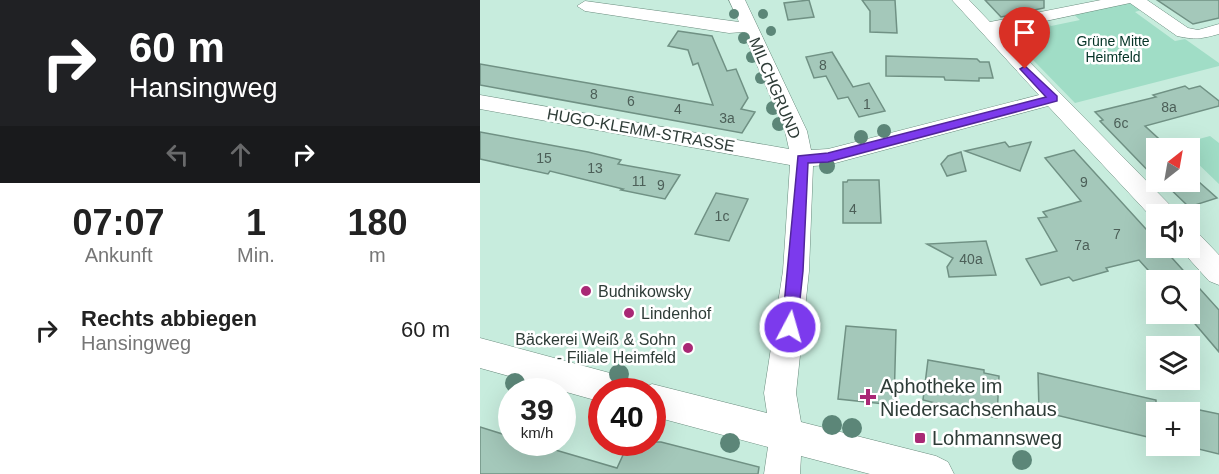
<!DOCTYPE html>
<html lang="de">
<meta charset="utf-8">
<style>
:root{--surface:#fff;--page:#f2f2f2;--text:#222;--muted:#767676}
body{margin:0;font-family:Arial,sans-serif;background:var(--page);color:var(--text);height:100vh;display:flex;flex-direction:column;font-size:22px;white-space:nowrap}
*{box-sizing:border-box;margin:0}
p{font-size:20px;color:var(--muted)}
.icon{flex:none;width:33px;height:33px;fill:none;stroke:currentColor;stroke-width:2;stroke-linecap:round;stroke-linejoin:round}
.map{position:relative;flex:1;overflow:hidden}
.details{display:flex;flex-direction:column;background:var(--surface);width:480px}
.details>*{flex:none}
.hud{background:#202124;color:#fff;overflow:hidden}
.needle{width:39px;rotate:31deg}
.controls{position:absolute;left:666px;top:138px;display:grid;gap:12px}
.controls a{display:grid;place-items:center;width:54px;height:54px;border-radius:0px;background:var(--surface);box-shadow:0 6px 24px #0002;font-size:30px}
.speed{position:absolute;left:18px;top:378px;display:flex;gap:12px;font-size:30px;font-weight:700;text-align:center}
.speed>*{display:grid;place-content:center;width:78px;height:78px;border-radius:50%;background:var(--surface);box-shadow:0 6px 24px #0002;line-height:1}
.speed small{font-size:15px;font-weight:400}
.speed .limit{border:9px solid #d22;background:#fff;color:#111}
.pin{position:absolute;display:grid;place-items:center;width:51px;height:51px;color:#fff;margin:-62px -26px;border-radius:50% 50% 50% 0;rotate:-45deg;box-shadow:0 0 6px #0007}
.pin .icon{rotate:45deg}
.me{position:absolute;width:66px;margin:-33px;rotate:6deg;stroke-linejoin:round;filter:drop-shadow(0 0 4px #0008)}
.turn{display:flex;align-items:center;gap:21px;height:126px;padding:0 30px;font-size:27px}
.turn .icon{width:78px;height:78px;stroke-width:2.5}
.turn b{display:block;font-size:42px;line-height:51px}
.lanes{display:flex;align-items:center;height:57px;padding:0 30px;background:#0003;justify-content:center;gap:30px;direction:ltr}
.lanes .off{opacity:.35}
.eta{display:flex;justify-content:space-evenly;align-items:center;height:102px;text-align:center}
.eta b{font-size:36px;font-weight:800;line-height:42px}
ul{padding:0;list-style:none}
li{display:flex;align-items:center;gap:18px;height:90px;padding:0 30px}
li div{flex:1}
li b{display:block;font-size:22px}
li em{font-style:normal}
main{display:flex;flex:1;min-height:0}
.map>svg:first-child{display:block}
.green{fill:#a0ddc6}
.building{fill:#a4c8ba;stroke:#709184;stroke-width:1.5}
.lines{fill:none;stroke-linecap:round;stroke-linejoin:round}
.minor-casing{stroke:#6a8c7e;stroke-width:1}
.minor{fill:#fff;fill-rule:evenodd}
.tree{fill:#5c8678}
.route{fill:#7c3aed;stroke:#51269a;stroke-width:1.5}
.poi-dot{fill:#a92875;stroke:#fff;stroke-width:2}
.labels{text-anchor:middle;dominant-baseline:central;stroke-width:5;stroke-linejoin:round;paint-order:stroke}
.far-park-label{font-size:14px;fill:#043326;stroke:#fff}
.number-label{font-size:14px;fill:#4c5f58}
.street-label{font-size:16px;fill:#2e3c37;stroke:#fff}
.poi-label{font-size:16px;fill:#2e3c37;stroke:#fff;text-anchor:start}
.near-poi-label{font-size:20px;fill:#2e3c37;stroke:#fff;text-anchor:start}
</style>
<main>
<section class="details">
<div class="hud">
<div class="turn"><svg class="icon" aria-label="right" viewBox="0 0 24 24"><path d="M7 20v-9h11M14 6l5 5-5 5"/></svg><div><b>60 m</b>Hansingweg</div></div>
<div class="lanes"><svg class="icon off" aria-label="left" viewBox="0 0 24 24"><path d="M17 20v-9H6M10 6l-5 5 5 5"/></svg><svg class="icon off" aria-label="ahead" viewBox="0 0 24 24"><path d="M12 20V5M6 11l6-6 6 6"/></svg><svg class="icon" aria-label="right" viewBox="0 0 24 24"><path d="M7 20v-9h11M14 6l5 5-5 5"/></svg></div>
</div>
<div class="eta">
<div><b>07:07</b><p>Ankunft</p></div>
<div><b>1</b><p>Min.</p></div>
<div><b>180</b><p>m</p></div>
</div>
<ul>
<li><svg class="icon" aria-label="right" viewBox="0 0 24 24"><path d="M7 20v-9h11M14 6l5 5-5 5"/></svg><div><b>Rechts abbiegen</b><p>Hansingweg</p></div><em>60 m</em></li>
</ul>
</section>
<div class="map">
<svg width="739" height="474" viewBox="0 0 739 474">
<rect width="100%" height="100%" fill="#c7ecdd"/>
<g class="green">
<polygon points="652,0 664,9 655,12 695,41 705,39 739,63 739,66 595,103 522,28 563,20 571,26 600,20 592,13"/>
<polygon points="730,136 739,143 739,184 710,156 710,148 701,148 697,145"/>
</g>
<g class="building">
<polygon points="329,0 334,17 308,20 304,3"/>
<polygon points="382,0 415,0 417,33 390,32 390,11"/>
<polygon points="505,0 564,0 564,8 521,17"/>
<polygon points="677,0 739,0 739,18 713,24"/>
<polygon points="198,31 232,36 247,71 256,69 268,98 261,109 275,112 262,133 0,85 0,64 233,105 218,63 213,65 208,50 188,46"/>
<polygon points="352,52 373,87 389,83 405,111 379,117 368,97 358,99 346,76 334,78 326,57"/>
<polygon points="406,56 497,59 500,62 509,62 513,78 499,78 499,81 465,80 464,77 406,76"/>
<polygon points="705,86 709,89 720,86 739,101 739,106 665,126 689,148 676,148 676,179 620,121 623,120 615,112 676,97 673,95"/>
<polygon points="0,132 108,152 141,160 138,164 200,175 185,199 141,190 143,189 70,171 68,174 0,159"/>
<polygon points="525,142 529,147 551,142 540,171 485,151"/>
<polygon points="594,150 676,240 676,248 683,248 739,310 739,352 710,318 710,280 677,280 659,260 626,268 628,271 593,281 589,277 561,285 546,259 577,251 558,218 567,217 563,212 601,201 565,158"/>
<polygon points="481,152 486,171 467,176 461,164 468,156"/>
<polygon points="368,180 399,180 401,223 363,223 363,182 367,182"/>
<polygon points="683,182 719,182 737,198 709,207"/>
<polygon points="236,193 268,199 249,241 215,234"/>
<polygon points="506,241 516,275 469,277 467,267 473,258 447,244"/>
<polygon points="366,326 416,330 414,405 358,399"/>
<polygon points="448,360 504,370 504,373 519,376 517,418 443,400"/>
<polygon points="558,373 676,400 676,439 559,411"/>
<polygon points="710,408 739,414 739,454 710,447"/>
<polygon points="0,427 32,437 32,442 75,442 72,449 137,468 149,442 181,442 279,467 278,474 0,474"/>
</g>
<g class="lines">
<g class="minor-casing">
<g id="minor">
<path d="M249,0H265L327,131L331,150L348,149L559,95L472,0H489L510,22L621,0H667L708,28L718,30L739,24V34C721,39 715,40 697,36L650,3L519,31L692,207L695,214H676V222L568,106L348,165L333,166L329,271L316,393L321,422L456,456L468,462L474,474H390L321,456L320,474H284L288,447L172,416V392H159L161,389L172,384L287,413L284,393L303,271L310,165L0,109V95L309,149L305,131L263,32L249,33L105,11L97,6L105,1L259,22Z"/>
<polygon points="710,231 719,234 739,255 739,285 729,281 701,250 700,248 710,248"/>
<polygon points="0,338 141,376 152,381 157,392 122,392 122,402 0,368"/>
</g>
</g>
<use href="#minor" class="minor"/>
</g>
<g class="tree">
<circle cx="254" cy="14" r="5"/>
<circle cx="283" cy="14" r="5"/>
<circle cx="291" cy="31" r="5"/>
<circle cx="524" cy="32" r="5"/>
<circle cx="264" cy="38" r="6"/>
<circle cx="272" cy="57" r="6"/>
<circle cx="281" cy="78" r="6"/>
<circle cx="293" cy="108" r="7"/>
<circle cx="299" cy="124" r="7"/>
<circle cx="404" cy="131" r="7"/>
<circle cx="381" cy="137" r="7"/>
<circle cx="347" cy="166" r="8"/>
<circle cx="139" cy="374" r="10"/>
<circle cx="35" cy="383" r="10"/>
<circle cx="352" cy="425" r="10"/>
<circle cx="372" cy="428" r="10"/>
<circle cx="250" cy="443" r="10"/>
<circle cx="542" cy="460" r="10"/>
</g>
<polygon class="route" points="545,66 577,96 577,101 348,162 328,163 323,271 317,327 315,332 310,335 304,332 302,327 318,156 348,153 566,97 540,69"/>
<g class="poi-dot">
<circle cx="106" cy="291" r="6"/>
<circle cx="149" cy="313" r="6"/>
<circle cx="208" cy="348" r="6"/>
<path d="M385 388h6v6h6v6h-6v6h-6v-6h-6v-6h6z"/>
<rect x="434" y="432" width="12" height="12" rx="3"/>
</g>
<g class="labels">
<g class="far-park-label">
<text x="633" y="41">Grüne Mitte<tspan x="633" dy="16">Heimfeld</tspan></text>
</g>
<g class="number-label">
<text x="343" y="65">8</text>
<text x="114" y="94">8</text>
<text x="151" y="101">6</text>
<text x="387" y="104">1</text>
<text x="689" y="107">8a</text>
<text x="198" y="109">4</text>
<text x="247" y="118">3a</text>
<text x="641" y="123">6c</text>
<text x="64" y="158">15</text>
<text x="115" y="168">13</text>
<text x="159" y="181">11</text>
<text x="604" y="182">9</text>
<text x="181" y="185">9</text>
<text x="373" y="209">4</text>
<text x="242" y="216">1c</text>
<text x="637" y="234">7</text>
<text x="602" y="245">7a</text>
<text x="491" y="259">40a</text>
</g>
<g class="street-label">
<text transform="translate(295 88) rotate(67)">MILCHGRUND</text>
<text transform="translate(161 130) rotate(10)">HUGO-KLEMM-STRASSE</text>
</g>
<g class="poi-label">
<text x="118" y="291">Budnikowsky</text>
<text x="161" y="313">Lindenhof</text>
<text x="196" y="339" text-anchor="end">Bäckerei Weiß &amp; Sohn<tspan x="196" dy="18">- Filiale Heimfeld</tspan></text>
</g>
<g class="near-poi-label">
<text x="400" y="386">Aphotheke im<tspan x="400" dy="23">Niedersachsenhaus</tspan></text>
<text x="452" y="438">Lohmannsweg</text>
</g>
</g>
</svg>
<div class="controls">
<a><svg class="needle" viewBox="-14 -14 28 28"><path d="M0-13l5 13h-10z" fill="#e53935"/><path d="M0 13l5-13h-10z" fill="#767676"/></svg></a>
<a><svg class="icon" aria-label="sound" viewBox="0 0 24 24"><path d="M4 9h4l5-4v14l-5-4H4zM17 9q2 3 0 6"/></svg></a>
<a><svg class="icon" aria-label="search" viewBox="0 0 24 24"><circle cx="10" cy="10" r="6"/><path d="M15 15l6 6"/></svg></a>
<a><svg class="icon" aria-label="layers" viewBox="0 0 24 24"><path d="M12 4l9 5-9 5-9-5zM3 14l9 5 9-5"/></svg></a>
<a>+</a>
</div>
<div class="speed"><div>39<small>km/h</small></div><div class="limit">40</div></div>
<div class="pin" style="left:545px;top:69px;background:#d93025"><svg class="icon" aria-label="arrive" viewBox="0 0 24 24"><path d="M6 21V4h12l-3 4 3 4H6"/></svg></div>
<svg class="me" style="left:310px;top:327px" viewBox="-20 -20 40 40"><circle r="17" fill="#7c3aed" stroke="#fff" stroke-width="3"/><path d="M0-11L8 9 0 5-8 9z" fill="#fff"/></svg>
</div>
</main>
